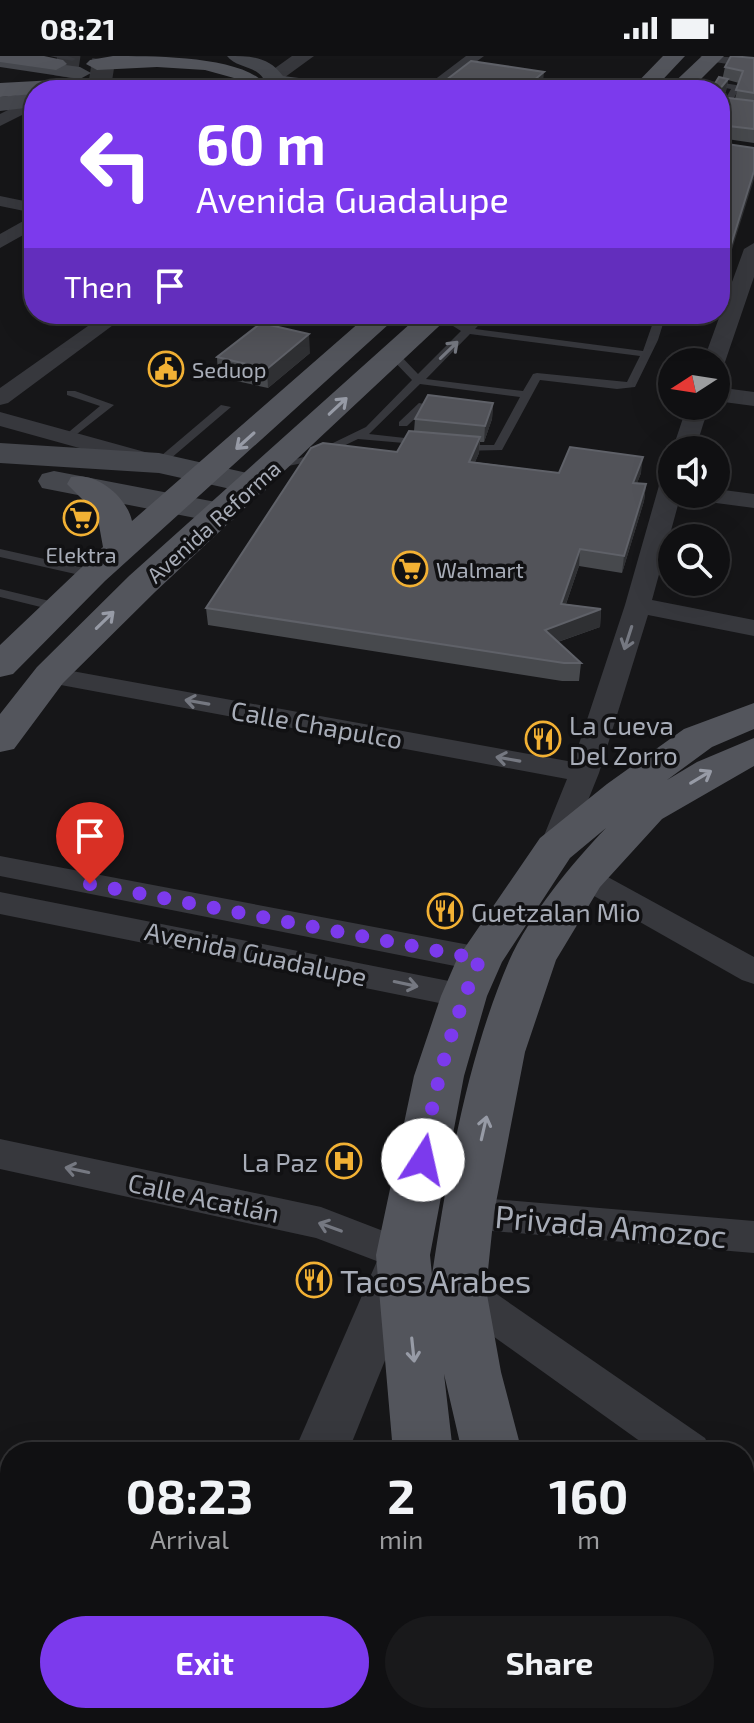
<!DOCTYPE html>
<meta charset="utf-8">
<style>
:root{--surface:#101012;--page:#19191b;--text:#f1f3f6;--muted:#9c9d9f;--line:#303032;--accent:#7c3aed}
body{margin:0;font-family:"Exo 2",sans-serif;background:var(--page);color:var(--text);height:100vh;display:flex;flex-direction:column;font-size:30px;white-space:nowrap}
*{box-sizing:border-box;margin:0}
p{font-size:26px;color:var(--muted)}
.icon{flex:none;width:44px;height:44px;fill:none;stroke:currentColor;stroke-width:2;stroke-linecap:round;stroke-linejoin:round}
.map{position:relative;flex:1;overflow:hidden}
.drawer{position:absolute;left:0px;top:1386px;width:754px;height:282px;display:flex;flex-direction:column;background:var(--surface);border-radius:32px 32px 0 0;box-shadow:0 8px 32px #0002,0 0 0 2px var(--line)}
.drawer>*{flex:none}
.hud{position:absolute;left:24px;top:24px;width:706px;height:244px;border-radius:32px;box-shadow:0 8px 32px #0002,0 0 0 2px var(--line);background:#7c3aed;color:#fff;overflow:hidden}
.needle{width:52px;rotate:258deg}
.fabs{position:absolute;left:658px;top:292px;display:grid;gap:16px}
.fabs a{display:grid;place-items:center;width:72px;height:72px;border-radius:50%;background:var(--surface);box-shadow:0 8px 32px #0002,0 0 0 2px var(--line);font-size:40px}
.pin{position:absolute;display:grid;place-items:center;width:68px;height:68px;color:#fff;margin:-82px -34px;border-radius:50% 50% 50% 0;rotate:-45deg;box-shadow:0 0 8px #0007}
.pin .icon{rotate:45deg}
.me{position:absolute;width:88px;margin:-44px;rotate:10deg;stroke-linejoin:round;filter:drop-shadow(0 0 6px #0008)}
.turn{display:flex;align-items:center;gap:28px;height:168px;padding:0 40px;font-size:36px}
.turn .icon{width:104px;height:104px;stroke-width:2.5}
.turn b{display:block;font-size:56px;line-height:68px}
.then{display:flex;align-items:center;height:76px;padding:0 40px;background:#0003;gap:16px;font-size:30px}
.eta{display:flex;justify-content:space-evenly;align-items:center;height:136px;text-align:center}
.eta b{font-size:48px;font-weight:700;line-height:56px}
.button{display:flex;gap:16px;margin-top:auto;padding:16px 40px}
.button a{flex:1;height:92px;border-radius:48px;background:var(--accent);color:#fff;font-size:32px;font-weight:700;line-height:92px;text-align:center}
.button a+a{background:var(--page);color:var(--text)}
.status{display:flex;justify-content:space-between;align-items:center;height:56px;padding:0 40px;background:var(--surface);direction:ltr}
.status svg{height:22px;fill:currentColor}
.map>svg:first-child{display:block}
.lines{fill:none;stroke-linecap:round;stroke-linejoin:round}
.primary-tunnel{stroke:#333438;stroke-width:23;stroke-dasharray:23 12;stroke-linecap:butt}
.service{fill:#37383d;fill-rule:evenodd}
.minor{fill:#37383d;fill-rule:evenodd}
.tertiary{fill:#37383d;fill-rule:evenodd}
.secondary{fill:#45474d;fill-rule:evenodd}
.primary{fill:#53555c;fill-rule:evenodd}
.wall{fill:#47494d;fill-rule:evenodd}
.shaded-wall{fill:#2f3033}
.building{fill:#525359;stroke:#5f6168;stroke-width:2}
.oneway{stroke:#757881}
.oneway2{stroke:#979ba6}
.route{stroke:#7c3aed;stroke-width:14;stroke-dasharray:0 25.2}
.labels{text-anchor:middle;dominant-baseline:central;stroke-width:7;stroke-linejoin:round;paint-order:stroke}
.far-poi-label{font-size:22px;fill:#a8adb8;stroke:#111113;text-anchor:start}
.far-street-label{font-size:22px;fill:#a8adb8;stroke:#111113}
.street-label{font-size:26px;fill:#a8adb8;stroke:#111113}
.poi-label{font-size:26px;fill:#a8adb8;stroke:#111113;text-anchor:start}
.near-street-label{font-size:32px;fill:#a8adb8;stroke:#111113}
.near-poi-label{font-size:32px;fill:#a8adb8;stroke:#111113;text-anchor:start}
</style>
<div class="status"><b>08:21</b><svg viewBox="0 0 49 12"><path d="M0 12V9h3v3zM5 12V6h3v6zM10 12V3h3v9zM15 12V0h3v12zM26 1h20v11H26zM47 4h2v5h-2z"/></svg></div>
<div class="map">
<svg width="754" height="1667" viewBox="0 0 754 1667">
<rect width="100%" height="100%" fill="#161618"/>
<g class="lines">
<polyline class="primary-tunnel" points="56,8 120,18"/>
<g class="service">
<polygon points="50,0 68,0 76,3 72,5"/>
<polygon points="685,21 736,29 740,31 729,51 725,53 721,51 731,33 688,25"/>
<polygon points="720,225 741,226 746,229 741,232 720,231"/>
<path d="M434,258H446L466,270L478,258H489L475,273L643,295L656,258H666L658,284L635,331L617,333L540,324L502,394L458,395L452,392L458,389H494L520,341L420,328L369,378L423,384L427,385V389L358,383L312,405L269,414V410L304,401L366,371L412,324L388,299V295H396L418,318L461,275ZM470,278L640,300L627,326L537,317L533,318L523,335L426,323Z"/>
<polygon points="67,335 75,335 114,349 68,385 64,384 64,380 100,350 67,339"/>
<polygon points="419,347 429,349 407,370 399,370 399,366"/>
<polygon points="221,349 231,351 163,409 155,409 155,405"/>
<polygon points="0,493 98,515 99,518 93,522 0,501"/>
<polygon points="0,533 62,548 64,551 57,555 0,541"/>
</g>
<g class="minor">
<polygon points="466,0 484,0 439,34 421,34"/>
<polygon points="700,0 754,2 754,12 708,5"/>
<polygon points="34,41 34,53 0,70 0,58"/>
<polygon points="0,140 34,147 34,157 0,150"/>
<polygon points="34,159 34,173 0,192 0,178"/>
<polygon points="754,187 754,221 725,306 716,312 716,306 703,306 744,193"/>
<polygon points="105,258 128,258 8,347 0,349 0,332"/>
<polygon points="716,331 754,336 754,350 716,345"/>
<polygon points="687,350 709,350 695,394 672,395"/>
<polygon points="0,356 163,401 167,406 163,411 155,413 0,370"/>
<polygon points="672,419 672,438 681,438 652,544 754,564 754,580 648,559 599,717 566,799 555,802 544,799 539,792 567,723 50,627 40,625 36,619 40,613 50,611 573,706 625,549 660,426 664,421"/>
<polygon points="716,433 754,438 754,452 701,445 693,443 689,438 716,438"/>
<polygon points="0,800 480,891 492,895 497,903 492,911 480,915 0,820"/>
<polygon points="584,810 595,814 754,901 754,928 742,924 573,828 568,821 573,814"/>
<polygon points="0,836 464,928 476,931 481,940 476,949 464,952 0,858"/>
<polygon points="0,1083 321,1151 417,1188 423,1199 417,1210 403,1215 316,1182 0,1113"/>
<polygon points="468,1141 754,1165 754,1197 468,1173 454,1168 449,1157 454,1146"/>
<polygon points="458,1216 472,1221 705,1382 712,1396 655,1396 444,1245 438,1233 444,1221"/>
<polygon points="744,1408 754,1412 754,1454 744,1451"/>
<polygon points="0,1409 10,1411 10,1451 0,1449"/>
</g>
<g class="tertiary">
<polygon points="292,0 314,0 281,24 267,24 264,20"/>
<polygon points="401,1183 418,1189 426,1203 348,1396 294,1396 384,1189"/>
<polygon points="191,1658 251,1658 249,1667 187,1667"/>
<polygon points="262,1658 322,1658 320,1667 258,1667"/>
</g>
<g class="secondary">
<polygon points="0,0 80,11 91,17 80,23 0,11"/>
<path d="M227,0C251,0 268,0 283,20L339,27L350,34H259L263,22C254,9 236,12 227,0Z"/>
<polygon points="34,37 34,51 0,55 0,41"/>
<polygon points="0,387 159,397 265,421 269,428 265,435 253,438 159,417 0,407"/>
<polygon points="54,415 221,447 233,450 238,457 233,464 221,467 42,432 38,425 42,418"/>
</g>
<g class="primary">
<polygon points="0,0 44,0 63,4 67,8 56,14 0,6"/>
<path d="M113,0C152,0 238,0 263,26L252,32L234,22L205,14L157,11L97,14L86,8L90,4Z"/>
<polygon points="663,0 685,0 653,34 630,34"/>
<polygon points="702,0 724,0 690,34 666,34"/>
<polygon points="73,23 84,29 81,34 34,34 34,38 0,41 0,27"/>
<path d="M369,258H400L105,525L13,618L0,621V589L103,491L97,458L67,428L71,421C96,415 127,441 132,465Z"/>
<polygon points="421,258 452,258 155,536 63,627 14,693 0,696 0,658 37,611 129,520"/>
<path d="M754,647V673L712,691L667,724L697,706L754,682V710L662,763L600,831L556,904L525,996L494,1157L486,1233L501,1316L522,1396H462L444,1318L453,1396H393L376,1199L414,1020L441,940L457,903L540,782L607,728L684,673ZM606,772C572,807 529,860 509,905C467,1003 448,1114 432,1219L430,1199L464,1020L487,940L502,906L570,802Z"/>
<polygon points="454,1658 520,1658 523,1667 455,1667"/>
<polygon points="539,1658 606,1658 610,1667 542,1667"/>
</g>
</g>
<g class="wall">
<path d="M754,2V87L720,82V34L725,11ZM728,24L739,27L735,43L721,42L726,35Z"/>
<polygon points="720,87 754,92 724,219 720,219"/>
<polygon points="310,297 268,332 218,321 217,301"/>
<polygon points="493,347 492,363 484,386 480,386 479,397 475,406 559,417 641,417 637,427 646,428 644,445 622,517 579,510 566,548 601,553 600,571 558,586 581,607 579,625 562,625 208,569 206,552 397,396 414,375 415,363"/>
</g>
<g class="shaded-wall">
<polygon points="544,16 543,27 535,34 522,34"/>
<polygon points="728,23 726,35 720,43 719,34"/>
<polygon points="754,115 754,123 724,219 726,205"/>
<polygon points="309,278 310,297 268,332 267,313"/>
<polygon points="493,347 492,363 484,386 485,370"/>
<polygon points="480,381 479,397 468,422 469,406"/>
<polygon points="643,401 641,417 631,443 633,427"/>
<polygon points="646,428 644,445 622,517 624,500"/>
<polygon points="580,493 579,510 560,565 561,548"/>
<polygon points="601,553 600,571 543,591 545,574"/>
</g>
<g class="building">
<polygon points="731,0 754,2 754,37 736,34 743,15 725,11"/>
<polygon points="471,5 544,16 522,34 452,34 437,31"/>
<polygon points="719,21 728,23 719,34 711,34"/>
<polygon points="720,41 754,45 754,73 720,69"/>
<polygon points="720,87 754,92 754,115 726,205 720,204"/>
<polygon points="261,267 309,278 267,313 217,301"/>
<polygon points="428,339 493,347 485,370 415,363"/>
<polygon points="409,375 480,381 469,406 559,417 570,391 643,401 633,427 646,428 624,500 580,493 561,548 601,553 545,574 581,607 564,607 206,552 311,392 323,387 397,396"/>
</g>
<defs><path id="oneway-shaft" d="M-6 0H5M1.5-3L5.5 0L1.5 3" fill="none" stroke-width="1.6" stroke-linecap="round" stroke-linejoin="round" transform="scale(2)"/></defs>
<g class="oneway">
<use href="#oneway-shaft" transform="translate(449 294) rotate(-44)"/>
<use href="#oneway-shaft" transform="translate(628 582) rotate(108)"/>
<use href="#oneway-shaft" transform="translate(197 646) rotate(-170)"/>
<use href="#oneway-shaft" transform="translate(508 703) rotate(-170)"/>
<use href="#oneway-shaft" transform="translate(406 928) rotate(12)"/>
<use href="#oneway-shaft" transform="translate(77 1114) rotate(-168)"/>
<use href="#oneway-shaft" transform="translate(330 1171) rotate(-160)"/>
</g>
<g class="oneway2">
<use href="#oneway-shaft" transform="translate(338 350) rotate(-43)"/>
<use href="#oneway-shaft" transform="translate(245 385) rotate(138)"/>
<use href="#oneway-shaft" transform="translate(105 564) rotate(-44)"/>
<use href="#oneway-shaft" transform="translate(701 721) rotate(-31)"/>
<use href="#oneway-shaft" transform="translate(484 1072) rotate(-77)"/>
<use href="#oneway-shaft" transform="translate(413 1294) rotate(84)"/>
</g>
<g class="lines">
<path class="route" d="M90,828L480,903C452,967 433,1034 423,1104"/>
</g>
<defs>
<g id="civic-ring" transform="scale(1.8)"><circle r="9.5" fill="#111113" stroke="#f2b134" stroke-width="1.5"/><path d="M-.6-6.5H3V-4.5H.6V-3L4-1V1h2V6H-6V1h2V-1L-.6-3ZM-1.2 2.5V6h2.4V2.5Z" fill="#f2b134"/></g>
<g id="supermarket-ring" transform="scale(1.8)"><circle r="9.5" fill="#111113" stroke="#f2b134" stroke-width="1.5"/><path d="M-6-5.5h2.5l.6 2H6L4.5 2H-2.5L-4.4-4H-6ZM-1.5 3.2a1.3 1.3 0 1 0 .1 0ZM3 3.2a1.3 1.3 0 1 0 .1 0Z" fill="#f2b134"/></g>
<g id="restaurant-ring" transform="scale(1.8)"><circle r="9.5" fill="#111113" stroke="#f2b134" stroke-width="1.5"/><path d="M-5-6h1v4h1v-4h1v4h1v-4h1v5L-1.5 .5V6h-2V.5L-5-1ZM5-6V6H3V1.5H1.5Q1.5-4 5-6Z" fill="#f2b134"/></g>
<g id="hospital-ring" transform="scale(1.8)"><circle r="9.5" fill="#111113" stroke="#f2b134" stroke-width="1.5"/><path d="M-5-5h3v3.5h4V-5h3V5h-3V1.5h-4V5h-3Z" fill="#f2b134"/></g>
</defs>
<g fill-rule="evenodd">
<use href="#civic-ring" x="166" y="313"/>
<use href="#supermarket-ring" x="81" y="462"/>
<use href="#supermarket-ring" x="410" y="513"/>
<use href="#restaurant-ring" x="543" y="683"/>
<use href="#restaurant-ring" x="445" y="855"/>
<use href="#hospital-ring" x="344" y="1105"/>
<use href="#restaurant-ring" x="314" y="1224"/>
</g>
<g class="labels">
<g class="far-poi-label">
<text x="192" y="313">Seduop</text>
<text x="81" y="498" text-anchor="middle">Elektra</text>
<text x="436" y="513">Walmart</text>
</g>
<g class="far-street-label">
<text transform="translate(213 465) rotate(-42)">Avenida Reforma</text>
</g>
<g class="street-label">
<text transform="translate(317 668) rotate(10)">Calle Chapulco</text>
<text transform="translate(256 897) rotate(12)">Avenida Guadalupe</text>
<text transform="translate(204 1141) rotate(12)">Calle Acatlán</text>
</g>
<g class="poi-label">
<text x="569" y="668">La Cueva<tspan x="569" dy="30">Del Zorro</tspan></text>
<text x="471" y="855">Guetzalan Mio</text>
<text x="318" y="1105" text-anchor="end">La Paz</text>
</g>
<g class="near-street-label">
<text transform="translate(611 1169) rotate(5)">Privada Amozoc</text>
</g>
<g class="near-poi-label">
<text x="340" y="1224">Tacos Arabes</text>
</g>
</g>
</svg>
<div class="fabs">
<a><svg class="needle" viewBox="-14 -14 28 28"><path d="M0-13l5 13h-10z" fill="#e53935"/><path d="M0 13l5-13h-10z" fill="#9c9d9f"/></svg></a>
<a><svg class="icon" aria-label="sound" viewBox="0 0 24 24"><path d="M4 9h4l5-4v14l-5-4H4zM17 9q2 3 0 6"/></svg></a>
<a><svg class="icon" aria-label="search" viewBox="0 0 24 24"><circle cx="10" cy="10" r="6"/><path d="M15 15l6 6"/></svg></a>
</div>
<div class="pin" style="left:90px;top:828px;background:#d93025"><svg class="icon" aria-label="arrive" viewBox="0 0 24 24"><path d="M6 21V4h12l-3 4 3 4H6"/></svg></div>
<svg class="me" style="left:423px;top:1104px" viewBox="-20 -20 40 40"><circle r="19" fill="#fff"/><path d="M0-13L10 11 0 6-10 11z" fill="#7c3aed"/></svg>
<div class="hud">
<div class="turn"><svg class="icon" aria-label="left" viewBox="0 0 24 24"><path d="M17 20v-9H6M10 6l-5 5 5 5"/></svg><div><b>60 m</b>Avenida Guadalupe</div></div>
<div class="then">Then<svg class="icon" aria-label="arrive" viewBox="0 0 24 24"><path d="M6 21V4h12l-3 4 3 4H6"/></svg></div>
</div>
<section class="drawer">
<div class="eta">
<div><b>08:23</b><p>Arrival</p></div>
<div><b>2</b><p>min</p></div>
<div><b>160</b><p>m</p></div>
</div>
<div class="button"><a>Exit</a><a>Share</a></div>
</section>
</div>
